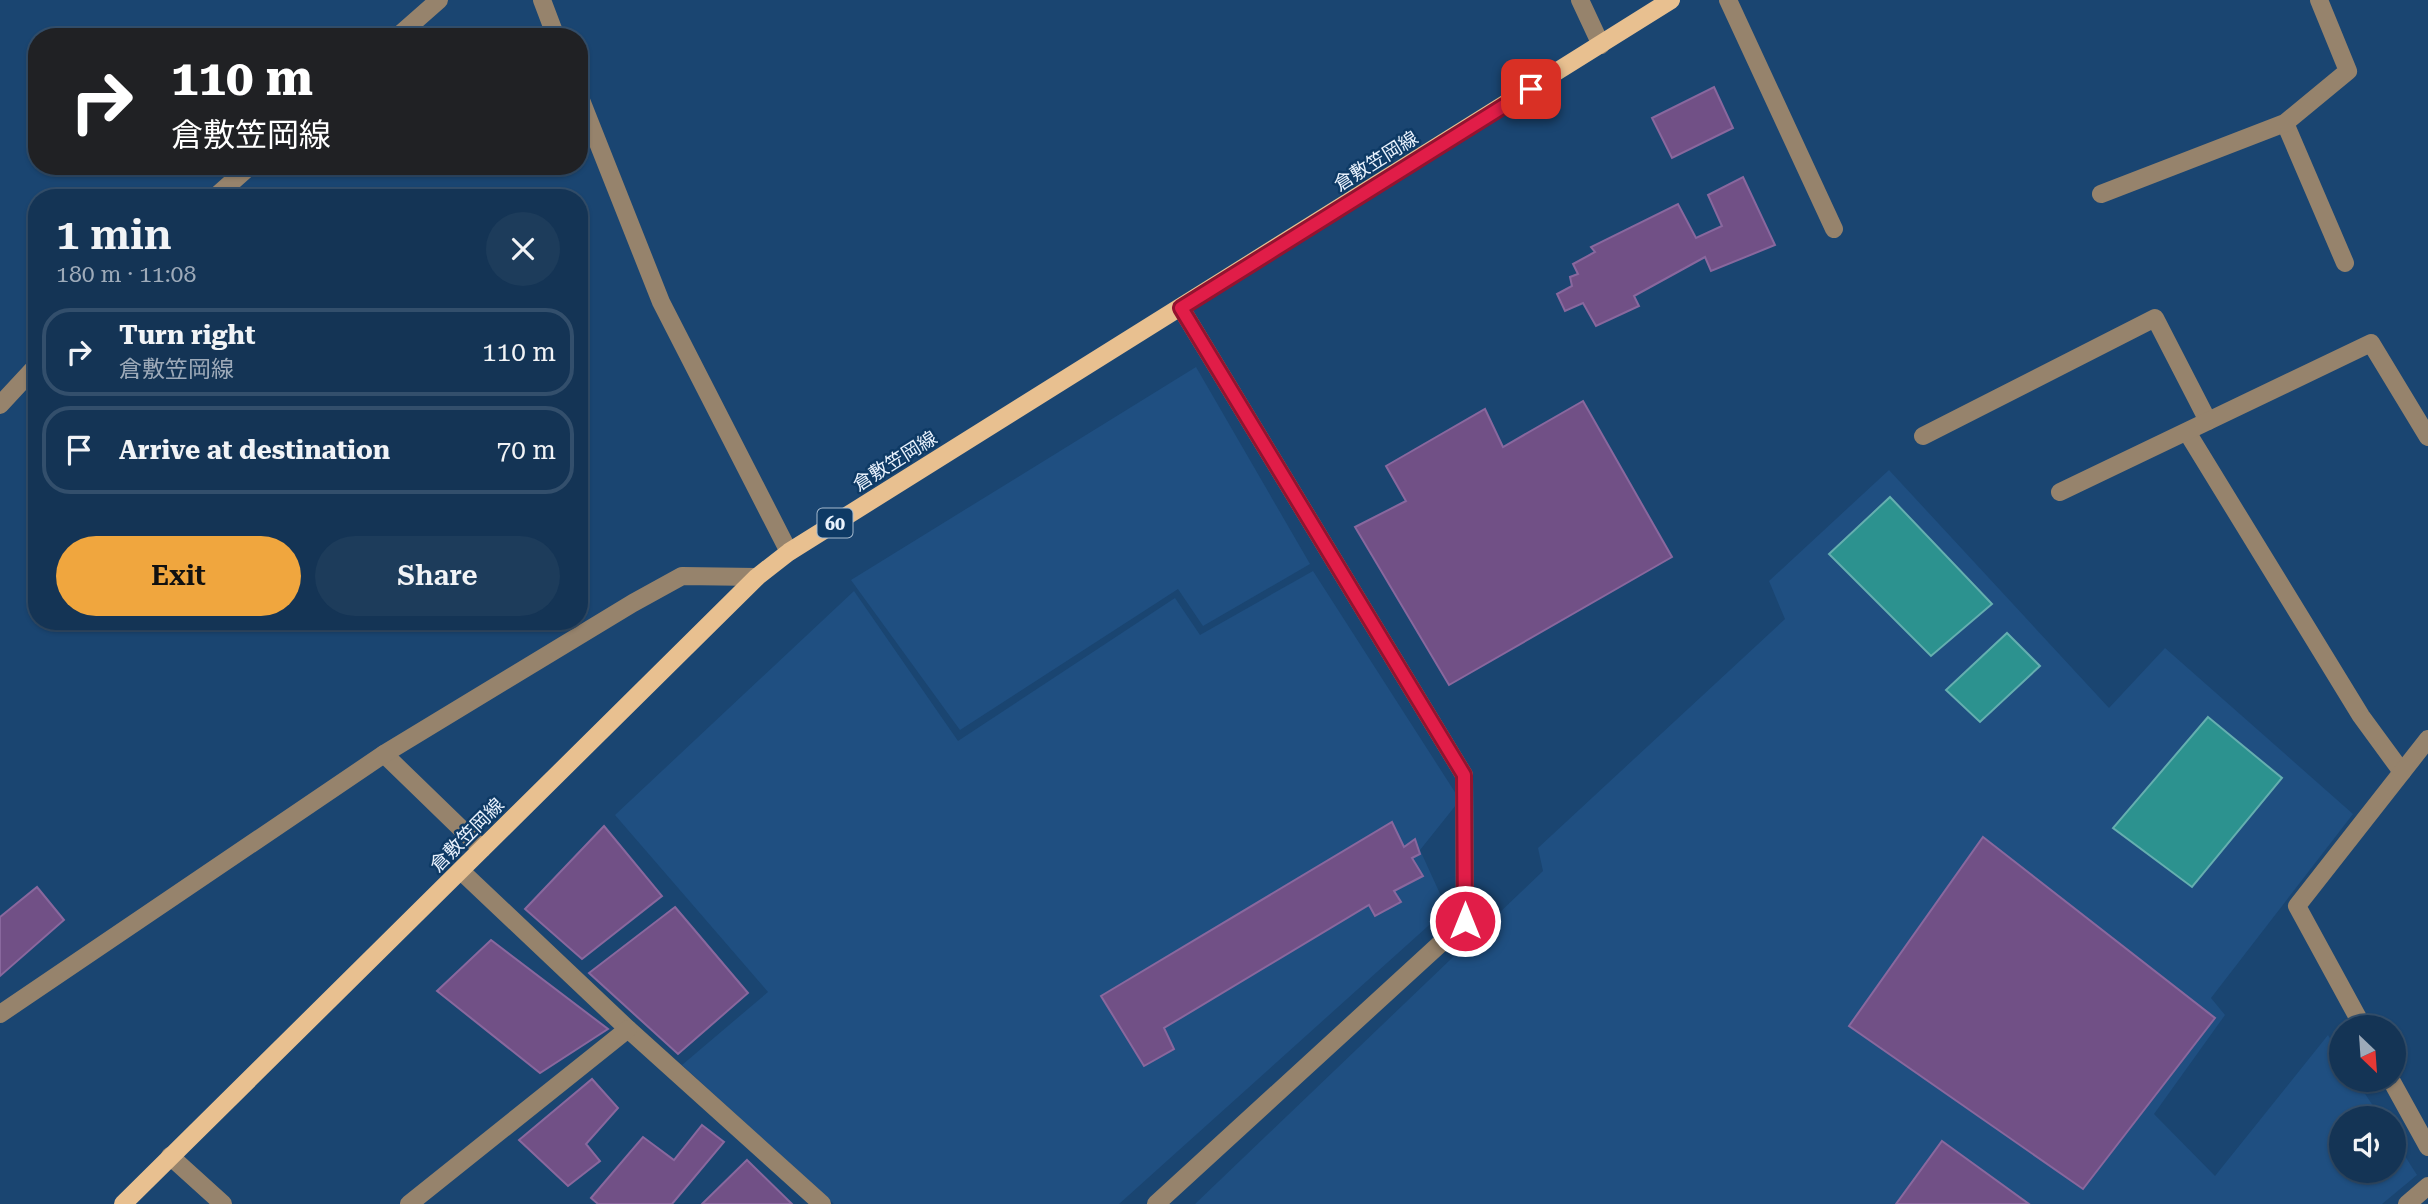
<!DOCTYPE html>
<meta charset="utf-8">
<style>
:root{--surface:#143455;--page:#1d3c5b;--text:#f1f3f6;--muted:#9daab9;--line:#334f6c;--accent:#f0a63e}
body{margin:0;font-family:"Roboto Serif","Noto Sans JP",serif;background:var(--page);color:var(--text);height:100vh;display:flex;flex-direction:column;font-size:26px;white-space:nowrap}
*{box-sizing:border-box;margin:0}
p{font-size:23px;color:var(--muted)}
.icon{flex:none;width:38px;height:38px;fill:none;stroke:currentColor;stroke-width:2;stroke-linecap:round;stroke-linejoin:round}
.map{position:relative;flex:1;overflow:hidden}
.sheet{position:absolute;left:28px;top:189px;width:560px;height:441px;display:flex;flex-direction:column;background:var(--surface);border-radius:28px;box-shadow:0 2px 5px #0004,0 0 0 2px var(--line)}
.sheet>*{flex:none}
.top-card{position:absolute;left:28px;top:28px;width:560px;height:147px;border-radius:28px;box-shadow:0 2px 5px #0004,0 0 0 2px var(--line);background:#202124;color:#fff;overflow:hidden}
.needle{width:46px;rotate:155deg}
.fabs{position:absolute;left:2329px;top:1015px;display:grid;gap:14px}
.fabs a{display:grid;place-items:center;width:77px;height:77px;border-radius:50%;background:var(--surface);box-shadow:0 2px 5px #0004,0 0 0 2px var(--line);font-size:35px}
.pin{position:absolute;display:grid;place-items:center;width:60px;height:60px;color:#fff;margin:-30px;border-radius:14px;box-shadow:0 4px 10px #0006}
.me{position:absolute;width:77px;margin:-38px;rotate:0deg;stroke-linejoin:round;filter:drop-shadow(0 0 5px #0008)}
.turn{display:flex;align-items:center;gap:24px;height:147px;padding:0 28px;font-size:32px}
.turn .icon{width:91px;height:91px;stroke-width:2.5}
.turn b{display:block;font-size:49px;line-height:60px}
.round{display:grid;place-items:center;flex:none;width:74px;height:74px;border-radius:37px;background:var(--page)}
.overview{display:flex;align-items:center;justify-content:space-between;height:119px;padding:0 28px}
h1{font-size:42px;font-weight:600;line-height:52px}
.action{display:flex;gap:14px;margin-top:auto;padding:14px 28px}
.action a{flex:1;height:80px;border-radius:42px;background:var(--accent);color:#111;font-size:28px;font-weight:600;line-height:80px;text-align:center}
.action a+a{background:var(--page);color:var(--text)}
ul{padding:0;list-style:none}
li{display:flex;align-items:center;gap:21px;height:88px;margin:0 14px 10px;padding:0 14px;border:4px solid var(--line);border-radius:28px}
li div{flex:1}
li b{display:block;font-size:26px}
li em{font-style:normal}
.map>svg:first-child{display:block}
.built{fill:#1f4f81}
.water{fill:#2c928f;stroke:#65afb0;stroke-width:2}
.building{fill:#715086;stroke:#89689e;stroke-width:2}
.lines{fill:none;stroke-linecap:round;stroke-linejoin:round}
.minor{stroke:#96836c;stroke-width:18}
.major{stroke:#e8c090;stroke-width:18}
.route-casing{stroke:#92132f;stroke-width:18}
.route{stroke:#e11d48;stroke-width:12}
.labels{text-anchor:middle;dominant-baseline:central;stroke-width:5;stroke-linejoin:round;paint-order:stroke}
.shield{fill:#0e3a65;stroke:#a7bbcf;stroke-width:2}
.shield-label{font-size:18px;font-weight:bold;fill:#e9f2fd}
.street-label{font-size:19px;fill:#e9f2fd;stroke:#0e3a65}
</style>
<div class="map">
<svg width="2428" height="1204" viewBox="0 0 2428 1204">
<rect width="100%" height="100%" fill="#1a4571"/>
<g class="built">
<polygon points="1196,367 1310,564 1203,626 1178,589 960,730 851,580"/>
<polygon points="1889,470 2109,708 2165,648 2353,814 2211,998 2225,1015 2154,1114 2215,1176 2328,1035 2341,1057 2342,1080 2356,1080 2381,1118 2342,1118 2342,1171 2394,1171 2394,1139 2417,1175 2382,1204 1195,1204 1543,871 1538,848 1785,619 1769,581"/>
<polygon points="1313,571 1460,800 1420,850 1447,909 1119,1204 834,1204 682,1065 768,992 615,815 854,591 958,741 1175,598 1200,635"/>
</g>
<g class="water">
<polygon points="1890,497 1992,604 1931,656 1829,554"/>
<polygon points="2007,633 2040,666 1980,722 1946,690"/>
<polygon points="2208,717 2282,778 2192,887 2113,828"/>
</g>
<g class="building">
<polygon points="1714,87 1733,128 1672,158 1652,118"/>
<polygon points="1743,177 1775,245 1711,271 1705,257 1634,296 1639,306 1596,326 1583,303 1565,311 1557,294 1572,286 1570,277 1578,274 1573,264 1595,252 1591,247 1678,204 1696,238 1722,226 1708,195"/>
<polygon points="1583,401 1672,557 1449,685 1355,527 1406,501 1386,466 1485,409 1503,447"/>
<polygon points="1392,822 1404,847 1415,839 1420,854 1412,858 1423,876 1394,891 1401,902 1375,916 1369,905 1164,1028 1174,1049 1144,1066 1101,996"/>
<polygon points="604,826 662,896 582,959 525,909"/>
<polygon points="1983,837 2215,1018 2083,1189 1849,1026"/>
<polygon points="37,887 64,920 0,976 0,917"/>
<polygon points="675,907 748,993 678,1054 589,973"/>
<polygon points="491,940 608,1029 540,1073 437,991"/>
<polygon points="592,1079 618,1108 586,1144 600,1161 568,1186 519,1140"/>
<polygon points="702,1125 724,1142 672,1204 598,1204 591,1198 643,1137 674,1160"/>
<polygon points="1942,1141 2029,1204 1896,1204"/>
<polygon points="747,1160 792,1204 702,1204"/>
</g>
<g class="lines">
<g class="minor">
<polyline points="542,0 556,37"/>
<polyline points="1580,0 1601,45"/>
<polyline points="1728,0 1834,229"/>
<polyline points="397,37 439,0"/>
<polyline points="579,95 661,302 789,552"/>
<polyline points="2285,123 2345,263"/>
<polyline points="2101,194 2285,123 2348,71 2319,0"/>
<polyline points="214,198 250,166"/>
<polyline points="0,405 37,365"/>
<polyline points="2187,432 2361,716 2402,772"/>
<polyline points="1923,436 2155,318 2208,421"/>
<polyline points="2060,492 2371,343 2428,437"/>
<polyline points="384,754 482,849"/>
<polyline points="461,871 628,1029 822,1204"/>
<polyline points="0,1014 384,754 633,603 682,576 757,577"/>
<polyline points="2363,1027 2297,906 2428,739"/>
<polyline points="2391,1080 2428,1147"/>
<polyline points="170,1156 223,1204"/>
<polyline points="409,1204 628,1029"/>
<polyline points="1156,1204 1465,921 1464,775 1181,308"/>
<polyline points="2407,1204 2428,1186"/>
</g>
<polyline class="major" points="123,1204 757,577 789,552 1671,0"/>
</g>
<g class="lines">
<g class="route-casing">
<polyline id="route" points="1465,921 1464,775 1181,308 1531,89"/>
</g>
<use href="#route" class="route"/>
</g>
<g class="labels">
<rect class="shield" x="817.5" y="508.5" width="35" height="29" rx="5"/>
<g class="shield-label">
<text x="835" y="523">60</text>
</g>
<g class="street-label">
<text transform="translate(1376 161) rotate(-32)">倉敷笠岡線</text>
<text transform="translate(895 461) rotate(-32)">倉敷笠岡線</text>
<text transform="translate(467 835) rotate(-45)">倉敷笠岡線</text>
</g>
</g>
</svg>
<div class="fabs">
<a><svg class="needle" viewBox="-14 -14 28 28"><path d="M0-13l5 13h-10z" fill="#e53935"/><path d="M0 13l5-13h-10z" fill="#9daab9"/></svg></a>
<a><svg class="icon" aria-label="sound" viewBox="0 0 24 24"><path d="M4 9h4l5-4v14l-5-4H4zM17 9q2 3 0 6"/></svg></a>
</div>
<div class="pin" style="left:1531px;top:89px;background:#d93025"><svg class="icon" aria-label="arrive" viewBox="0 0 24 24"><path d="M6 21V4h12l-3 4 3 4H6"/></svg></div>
<svg class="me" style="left:1465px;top:921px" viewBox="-20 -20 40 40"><circle r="17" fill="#e11d48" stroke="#fff" stroke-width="3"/><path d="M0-11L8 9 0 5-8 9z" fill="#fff"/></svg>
<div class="top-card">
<div class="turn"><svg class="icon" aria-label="right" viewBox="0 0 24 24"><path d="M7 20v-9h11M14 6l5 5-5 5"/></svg><div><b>110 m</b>倉敷笠岡線</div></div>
</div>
<section class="sheet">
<div class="overview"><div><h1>1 min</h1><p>180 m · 11:08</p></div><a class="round"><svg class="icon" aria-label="close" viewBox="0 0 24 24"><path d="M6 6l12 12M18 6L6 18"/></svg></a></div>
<ul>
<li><svg class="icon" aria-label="right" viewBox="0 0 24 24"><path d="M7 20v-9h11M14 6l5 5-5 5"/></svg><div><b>Turn right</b><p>倉敷笠岡線</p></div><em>110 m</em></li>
<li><svg class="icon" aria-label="arrive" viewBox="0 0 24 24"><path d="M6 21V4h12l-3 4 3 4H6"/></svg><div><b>Arrive at destination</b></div><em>70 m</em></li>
</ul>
<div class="action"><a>Exit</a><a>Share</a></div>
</section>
</div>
